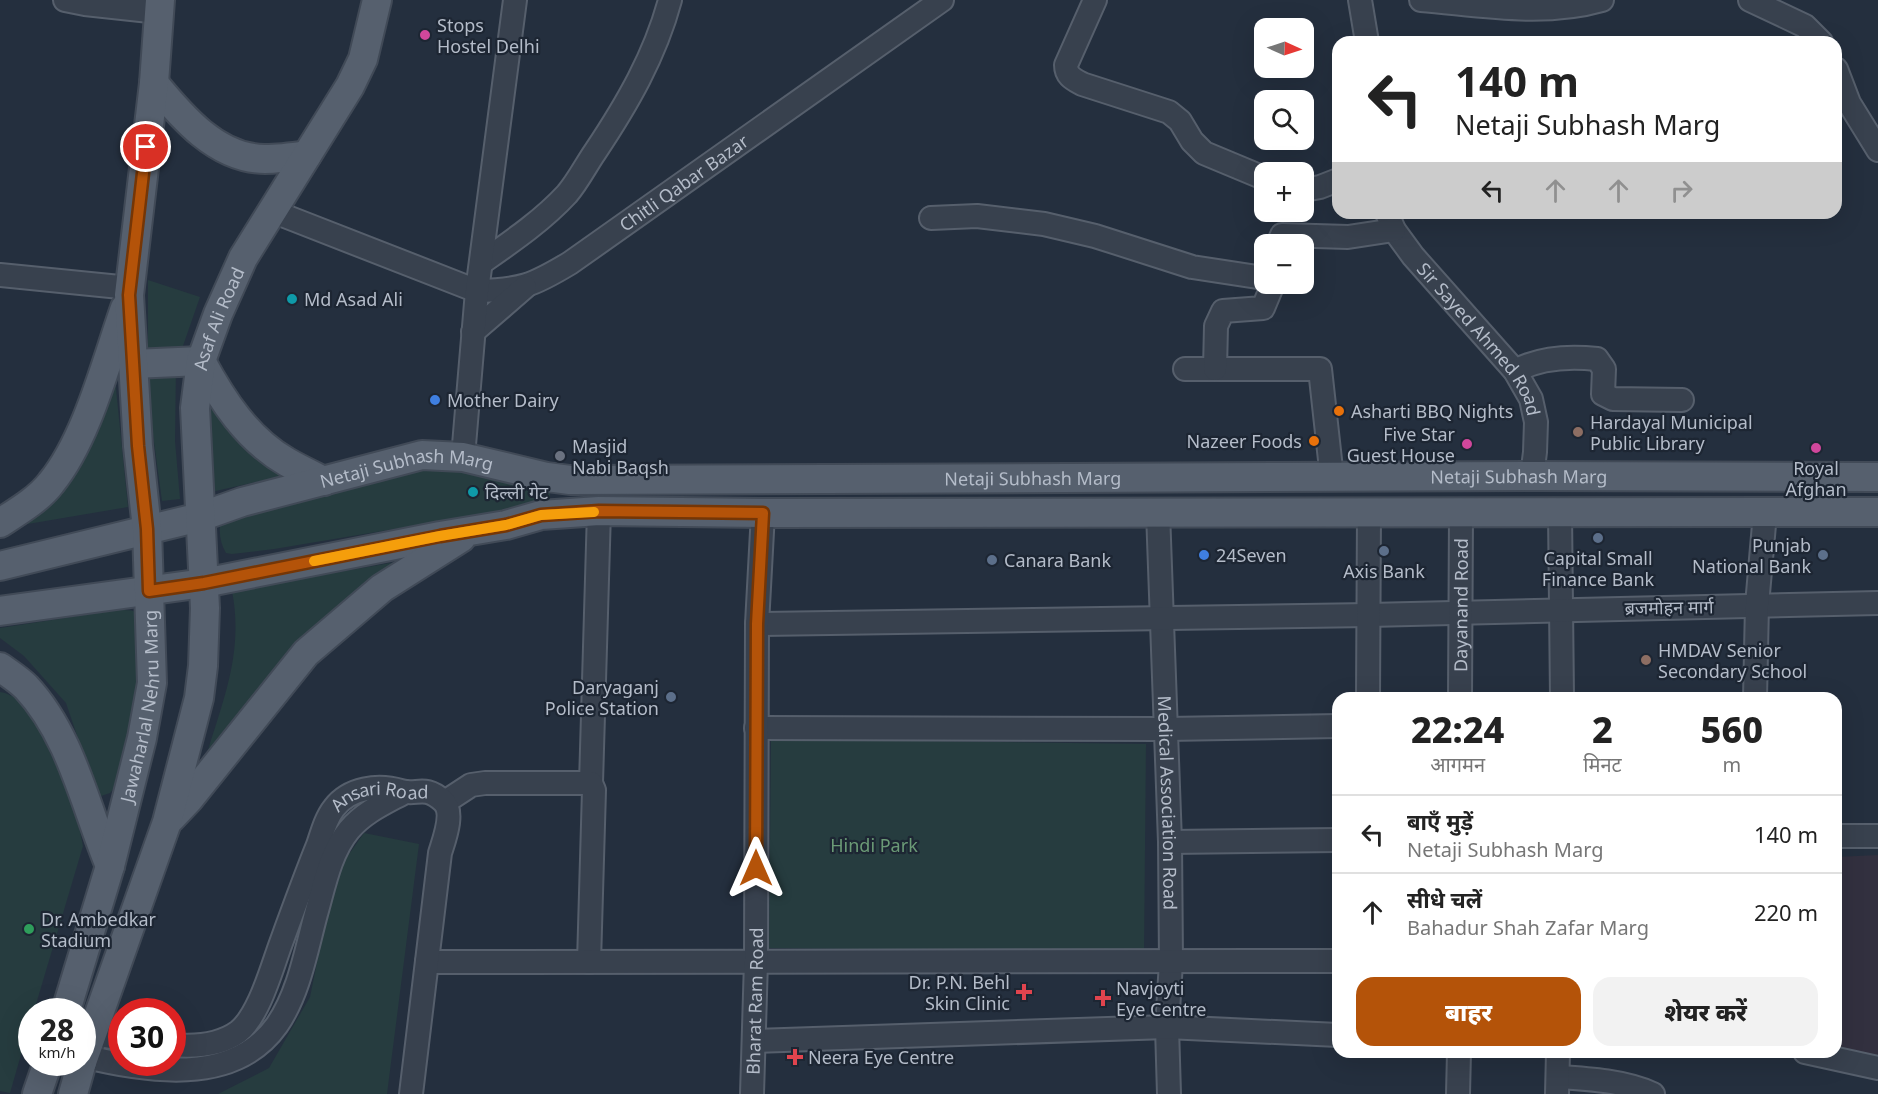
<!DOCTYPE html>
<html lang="hi">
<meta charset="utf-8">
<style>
:root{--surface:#fff;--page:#f2f2f2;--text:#222;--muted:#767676;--line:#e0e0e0;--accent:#b45309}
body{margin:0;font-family:"Noto Sans","Noto Sans Devanagari",sans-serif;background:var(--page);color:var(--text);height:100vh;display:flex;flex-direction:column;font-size:22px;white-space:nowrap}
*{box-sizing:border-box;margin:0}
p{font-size:20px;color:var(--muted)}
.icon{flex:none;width:33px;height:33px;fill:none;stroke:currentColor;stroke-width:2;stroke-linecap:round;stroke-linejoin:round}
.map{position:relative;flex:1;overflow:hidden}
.sheet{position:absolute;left:1332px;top:692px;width:510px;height:366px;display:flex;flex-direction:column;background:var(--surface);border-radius:18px;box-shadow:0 6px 24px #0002}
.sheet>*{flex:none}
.top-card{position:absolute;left:1332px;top:36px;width:510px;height:183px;border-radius:18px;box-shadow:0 6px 24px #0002;background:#fff;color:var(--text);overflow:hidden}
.needle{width:39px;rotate:93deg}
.controls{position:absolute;left:1254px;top:18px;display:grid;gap:12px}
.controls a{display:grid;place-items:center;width:60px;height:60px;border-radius:12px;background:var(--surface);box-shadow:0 6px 24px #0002;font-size:30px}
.speed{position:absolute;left:18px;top:998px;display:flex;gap:12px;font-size:30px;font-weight:700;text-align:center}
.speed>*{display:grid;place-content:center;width:78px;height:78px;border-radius:50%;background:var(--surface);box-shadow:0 6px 24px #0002;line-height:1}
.speed small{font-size:15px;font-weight:400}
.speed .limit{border:9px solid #d22;background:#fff;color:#111}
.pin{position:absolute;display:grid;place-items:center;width:51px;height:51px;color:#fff;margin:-26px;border:3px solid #fff;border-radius:50%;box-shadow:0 2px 6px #0007}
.me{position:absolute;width:66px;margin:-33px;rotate:0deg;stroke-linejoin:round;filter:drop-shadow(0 0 4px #0008)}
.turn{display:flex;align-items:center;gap:21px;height:126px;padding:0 24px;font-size:27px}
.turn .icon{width:78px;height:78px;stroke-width:2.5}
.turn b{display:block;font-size:42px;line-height:51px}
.lanes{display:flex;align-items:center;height:57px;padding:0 24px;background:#0003;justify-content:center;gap:30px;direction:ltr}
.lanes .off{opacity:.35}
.eta{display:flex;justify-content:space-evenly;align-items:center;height:102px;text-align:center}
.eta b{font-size:36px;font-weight:800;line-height:42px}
.action{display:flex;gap:12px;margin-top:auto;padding:12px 24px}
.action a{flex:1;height:69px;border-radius:18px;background:var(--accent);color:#fff;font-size:24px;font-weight:800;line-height:69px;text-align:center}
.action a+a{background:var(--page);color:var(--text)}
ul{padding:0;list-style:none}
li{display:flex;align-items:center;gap:18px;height:78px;padding:0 24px;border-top:2px solid var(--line)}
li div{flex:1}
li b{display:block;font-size:22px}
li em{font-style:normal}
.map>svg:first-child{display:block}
.medical{fill:#32303f}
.green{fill:#263c3f}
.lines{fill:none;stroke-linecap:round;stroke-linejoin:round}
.minor-casing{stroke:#565f6c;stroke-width:26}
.major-casing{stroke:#414a57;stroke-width:32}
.minor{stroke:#38414e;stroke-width:22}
.major{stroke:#56606e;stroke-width:28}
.route-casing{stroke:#753606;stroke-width:15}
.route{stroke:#b45309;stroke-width:10}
.slow{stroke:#f59e0b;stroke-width:10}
.hotel-dot{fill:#d1479c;stroke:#1d2633;stroke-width:2}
.culture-dot{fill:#0f9aa8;stroke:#1d2633;stroke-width:2}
.shop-dot{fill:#3f7fe0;stroke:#1d2633;stroke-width:2}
.food-dot{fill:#e8710a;stroke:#1d2633;stroke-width:2}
.education-dot{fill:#8d6e63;stroke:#1d2633;stroke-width:2}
.worship-dot{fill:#6b7280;stroke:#1d2633;stroke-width:2}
.service-dot{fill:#5c6f8a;stroke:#1d2633;stroke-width:2}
.leisure-dot{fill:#2e9e5b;stroke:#1d2633;stroke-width:2}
.health-dot{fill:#e0444e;stroke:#1d2633;stroke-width:2}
.labels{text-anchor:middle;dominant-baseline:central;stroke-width:4.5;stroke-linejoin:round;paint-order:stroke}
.poi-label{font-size:18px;fill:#b4bcc9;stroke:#1d2633;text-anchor:start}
.street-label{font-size:18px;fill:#b4bcc9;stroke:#1d2633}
.park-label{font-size:18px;fill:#6b9a76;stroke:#1d2633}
</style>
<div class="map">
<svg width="1878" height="1094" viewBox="0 0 1878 1094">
<rect width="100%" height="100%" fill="#242f3e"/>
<polygon class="medical" points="1878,855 1878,1063 1830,1062 1776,1052 1836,1052 1836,857"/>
<g class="green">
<polygon points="148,280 200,297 176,366 175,441 180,499 162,501 148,398"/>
<polygon points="115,379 128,507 16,526"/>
<polygon points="209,406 232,434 288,475 211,492 205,448"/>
<path d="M436,460L550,491V503L274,549L232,554L226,553C221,545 219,535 220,526L235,518Z"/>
<path d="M396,562L202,771C219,708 245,658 232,591Z"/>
<path d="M117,610C132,610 139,610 149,621L125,775L110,793L98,797L66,703L24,656L0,638V628Z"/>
<polygon points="0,692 5,693 26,702 74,803 83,846 34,1011 32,1011 31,1020 10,1093 0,1091"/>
<polygon points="771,739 1146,744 1144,952 769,948"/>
<polygon points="364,833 419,844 387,1094 218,1094 269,1068 310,997 335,874"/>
</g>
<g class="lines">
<g class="minor-casing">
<g id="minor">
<polyline points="65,0 85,4 159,12"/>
<path d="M1095,0L1066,65C1066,76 1073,79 1082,84L1169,112L1180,121L1192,141L1204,153L1264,178"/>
<polyline points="1360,0 1367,42"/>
<path d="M1421,0C1481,5 1543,17 1602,0"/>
<polyline points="1750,0 1805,26 1821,42"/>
<polyline points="1836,69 1849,103 1878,150"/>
<polyline points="1304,190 1320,187 1338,180"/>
<path id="s1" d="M272,211L477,291C521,290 532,286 570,263L942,0"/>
<path id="s2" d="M1387,213L1394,230L1413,256L1515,371L1531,399L1536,422L1535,452L1532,476"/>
<polyline points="931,218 977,216 1044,224 1095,236 1192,267 1264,278"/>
<polyline points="1278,244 1282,235 1348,237 1394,230"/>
<path d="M481,263C511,242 542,221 567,194C578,181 586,165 595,152C627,104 655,56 670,0"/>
<polyline points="0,275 130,288"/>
<polyline points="473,332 525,287"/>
<polyline points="1185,369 1320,369 1332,478"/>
<polyline points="1215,369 1216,326 1223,311 1263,308 1273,284"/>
<path d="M1515,371C1539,358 1570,356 1597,359L1604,369L1603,394L1613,399L1682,400"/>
<polyline points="463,457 477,291 515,0"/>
<path id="s3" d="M1158,512L1170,842L1171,962L1167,1027L1169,1094"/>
<polyline points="1560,513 1562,698"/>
<polyline points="757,624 1369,615 1878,603"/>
<polyline points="1368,698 1369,513"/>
<path id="s4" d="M1460,698L1461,514"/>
<polyline points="1755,698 1757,605 1765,513"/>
<polyline points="756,728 1167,729 1338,726"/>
<polyline points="591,783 599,511"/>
<polyline points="445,802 471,785 485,783 591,783 594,790 589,962"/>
<polyline points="1836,836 1878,836"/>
<polyline points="1170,842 1338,840"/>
<polyline points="427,962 1338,961"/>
<polyline points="82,1032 122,1039"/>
<polyline points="754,1041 1167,1027 1338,1035"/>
<path id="s5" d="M172,1045C194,1047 220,1045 238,1032C259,1016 272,967 281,943C293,910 305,877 318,845C322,833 326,818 334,808C349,788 378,784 401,791C417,796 424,784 443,801C455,812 444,840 440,853L411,1094"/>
<polyline points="1805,1052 1878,1068"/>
<path d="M82,1056C146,1071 233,1087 277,1025C299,993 306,951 316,914C324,886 330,853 349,830C364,812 385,803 405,792"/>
<path d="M1558,1077C1590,1079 1624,1081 1653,1094"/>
<path id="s6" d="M752,1094L756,961L757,624L763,513"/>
<polyline points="1458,1094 1459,1052"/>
<polyline points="1557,1094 1558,1052"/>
</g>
</g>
<g class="major-casing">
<g id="major">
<path d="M154,83C181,116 217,159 265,159C279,159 293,157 307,155"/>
<path d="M133,364L201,361C222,400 247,439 287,462C299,469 312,475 324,481"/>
<path d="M0,523C17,512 39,499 51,483C87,439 106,362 125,308"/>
<path id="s7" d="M0,566L200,517L242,502L422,455L463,457L547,477L570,480L1532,476L1878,477"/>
<polyline points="0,611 204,583 440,536 506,525 541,515 599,511 763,513 1878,512"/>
<path d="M0,667C8,673 18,679 26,687C71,735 85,806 110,866"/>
<polyline points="171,818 189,799 306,653 382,588 461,538"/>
<path id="s8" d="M66,1011L110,866L142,738L152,683L147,529L138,446L129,295L154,83L160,0"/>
<path id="s9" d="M82,1062L167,822L199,698L203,666L205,608L195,408L201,361L218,314L243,258L350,86L363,59L377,0"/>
<polyline points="37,1094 48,1062"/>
<polyline points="73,1094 82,1062"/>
</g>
</g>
<use href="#minor" class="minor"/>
<use href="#major" class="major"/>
</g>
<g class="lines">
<g class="route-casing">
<polyline id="route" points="146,147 129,295 138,446 147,529 149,591 204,583 440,536 506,525 541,515 599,511 763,513 757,624 756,868"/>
</g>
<use href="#route" class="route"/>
<polyline class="slow" points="314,561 440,536 506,525 541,515 594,512"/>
</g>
<g class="hotel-dot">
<circle cx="425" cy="35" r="6"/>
<circle cx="1467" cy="444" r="6"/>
<circle cx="1816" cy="448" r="6"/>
</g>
<g class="culture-dot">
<circle cx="292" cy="299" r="6"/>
<circle cx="473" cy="492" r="6"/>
</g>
<g class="shop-dot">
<circle cx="435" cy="400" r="6"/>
<circle cx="1204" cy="555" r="6"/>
</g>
<g class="food-dot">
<circle cx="1339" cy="411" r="6"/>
<circle cx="1314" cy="441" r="6"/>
</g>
<g class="education-dot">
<circle cx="1578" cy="432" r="6"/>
<circle cx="1646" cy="660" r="6"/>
</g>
<circle class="worship-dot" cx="560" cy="456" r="6"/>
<g class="service-dot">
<circle cx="1598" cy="538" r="6"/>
<circle cx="1384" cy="551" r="6"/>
<circle cx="1823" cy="555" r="6"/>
<circle cx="992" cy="560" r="6"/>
<circle cx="671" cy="697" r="6"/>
</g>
<circle class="leisure-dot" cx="29" cy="929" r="6"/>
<g class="health-dot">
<path d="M1021 983h6v6h6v6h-6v6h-6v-6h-6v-6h6z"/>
<path d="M1100 989h6v6h6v6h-6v6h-6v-6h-6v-6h6z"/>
<path d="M792 1048h6v6h6v6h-6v6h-6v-6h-6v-6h6z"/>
</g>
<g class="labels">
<g class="poi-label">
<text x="437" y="25">Stops<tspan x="437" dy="21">Hostel Delhi</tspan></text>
<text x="304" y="299">Md Asad Ali</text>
<text x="447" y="400">Mother Dairy</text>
<text x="1351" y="411">Asharti BBQ Nights</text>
<text x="1590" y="422">Hardayal Municipal<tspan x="1590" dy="21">Public Library</tspan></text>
<text x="1455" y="434" text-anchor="end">Five Star<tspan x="1455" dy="21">Guest House</tspan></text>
<text x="1302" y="441" text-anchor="end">Nazeer Foods</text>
<text x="572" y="446">Masjid<tspan x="572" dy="21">Nabi Baqsh</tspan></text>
<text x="1816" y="468" text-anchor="middle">Royal<tspan x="1816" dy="21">Afghan</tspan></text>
<text x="485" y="492">दिल्ली गेट</text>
<text x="1811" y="545" text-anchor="end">Punjab<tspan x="1811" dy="21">National Bank</tspan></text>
<text x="1216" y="555">24Seven</text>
<text x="1598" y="558" text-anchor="middle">Capital Small<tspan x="1598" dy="21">Finance Bank</tspan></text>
<text x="1004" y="560">Canara Bank</text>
<text x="1384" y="571" text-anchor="middle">Axis Bank</text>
<text x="1658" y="650">HMDAV Senior<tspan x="1658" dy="21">Secondary School</tspan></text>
<text x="659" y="687" text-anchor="end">Daryaganj<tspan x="659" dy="21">Police Station</tspan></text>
<text x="41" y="919">Dr. Ambedkar<tspan x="41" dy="21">Stadium</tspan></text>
<text x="1010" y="982" text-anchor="end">Dr. P.N. Behl<tspan x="1010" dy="21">Skin Clinic</tspan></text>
<text x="1116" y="988">Navjoyti<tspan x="1116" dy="21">Eye Centre</tspan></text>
<text x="808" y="1057">Neera Eye Centre</text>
</g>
<g class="street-label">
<text stroke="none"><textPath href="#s1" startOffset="458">Chitli Qabar Bazar</textPath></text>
<text stroke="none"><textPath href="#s9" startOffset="766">Asaf Ali Road</textPath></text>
<text stroke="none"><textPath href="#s2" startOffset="158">Sir Sayed Ahmed Road</textPath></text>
<text stroke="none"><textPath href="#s7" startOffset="420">Netaji Subhash Marg</textPath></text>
<text stroke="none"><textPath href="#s7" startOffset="1536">Netaji Subhash Marg</textPath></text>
<text stroke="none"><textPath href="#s7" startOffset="1050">Netaji Subhash Marg</textPath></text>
<text stroke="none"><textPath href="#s4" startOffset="93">Dayanand Road</textPath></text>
<text transform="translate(1669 607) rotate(-1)">ब्रजमोहन मार्ग</text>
<text stroke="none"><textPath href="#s8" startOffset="315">Jawaharlal Nehru Marg</textPath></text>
<text stroke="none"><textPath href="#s3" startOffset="291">Medical Association Road</textPath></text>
<text stroke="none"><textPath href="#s5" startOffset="364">Ansari Road</textPath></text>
<text stroke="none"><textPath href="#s6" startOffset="93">Bharat Ram Road</textPath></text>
</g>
<g class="park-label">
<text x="874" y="845">Hindi Park</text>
</g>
</g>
</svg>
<div class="controls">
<a><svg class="needle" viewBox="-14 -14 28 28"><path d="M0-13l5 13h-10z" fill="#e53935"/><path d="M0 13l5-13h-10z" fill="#767676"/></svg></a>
<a><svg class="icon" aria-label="search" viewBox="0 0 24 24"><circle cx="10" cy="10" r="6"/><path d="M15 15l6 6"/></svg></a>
<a>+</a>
<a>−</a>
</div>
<div class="speed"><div>28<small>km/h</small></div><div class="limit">30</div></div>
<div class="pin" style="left:146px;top:147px;background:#d93025"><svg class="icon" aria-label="arrive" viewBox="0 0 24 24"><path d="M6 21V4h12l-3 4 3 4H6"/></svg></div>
<svg class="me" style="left:756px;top:868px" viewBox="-20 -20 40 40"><path d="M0-17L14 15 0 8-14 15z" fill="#b45309" stroke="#fff" stroke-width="4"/></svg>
<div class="top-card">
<div class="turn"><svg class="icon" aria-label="left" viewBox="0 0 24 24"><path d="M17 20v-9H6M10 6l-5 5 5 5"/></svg><div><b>140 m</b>Netaji Subhash Marg</div></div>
<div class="lanes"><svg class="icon" aria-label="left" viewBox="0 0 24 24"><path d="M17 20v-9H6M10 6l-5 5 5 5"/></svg><svg class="icon off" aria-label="ahead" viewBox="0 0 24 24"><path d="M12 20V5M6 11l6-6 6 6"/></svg><svg class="icon off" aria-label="ahead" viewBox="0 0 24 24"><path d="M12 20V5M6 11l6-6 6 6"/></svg><svg class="icon off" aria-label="right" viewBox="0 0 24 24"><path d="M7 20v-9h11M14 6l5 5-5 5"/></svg></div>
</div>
<section class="sheet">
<div class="eta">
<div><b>22:24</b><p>आगमन</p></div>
<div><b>2</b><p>मिनट</p></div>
<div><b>560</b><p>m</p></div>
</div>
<ul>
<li><svg class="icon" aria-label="left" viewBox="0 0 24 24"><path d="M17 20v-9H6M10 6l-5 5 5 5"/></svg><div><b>बाएँ मुड़ें</b><p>Netaji Subhash Marg</p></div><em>140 m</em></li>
<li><svg class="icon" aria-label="ahead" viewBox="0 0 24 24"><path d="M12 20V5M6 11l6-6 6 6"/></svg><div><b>सीधे चलें</b><p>Bahadur Shah Zafar Marg</p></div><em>220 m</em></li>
</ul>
<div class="action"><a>बाहर</a><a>शेयर करें</a></div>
</section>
</div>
